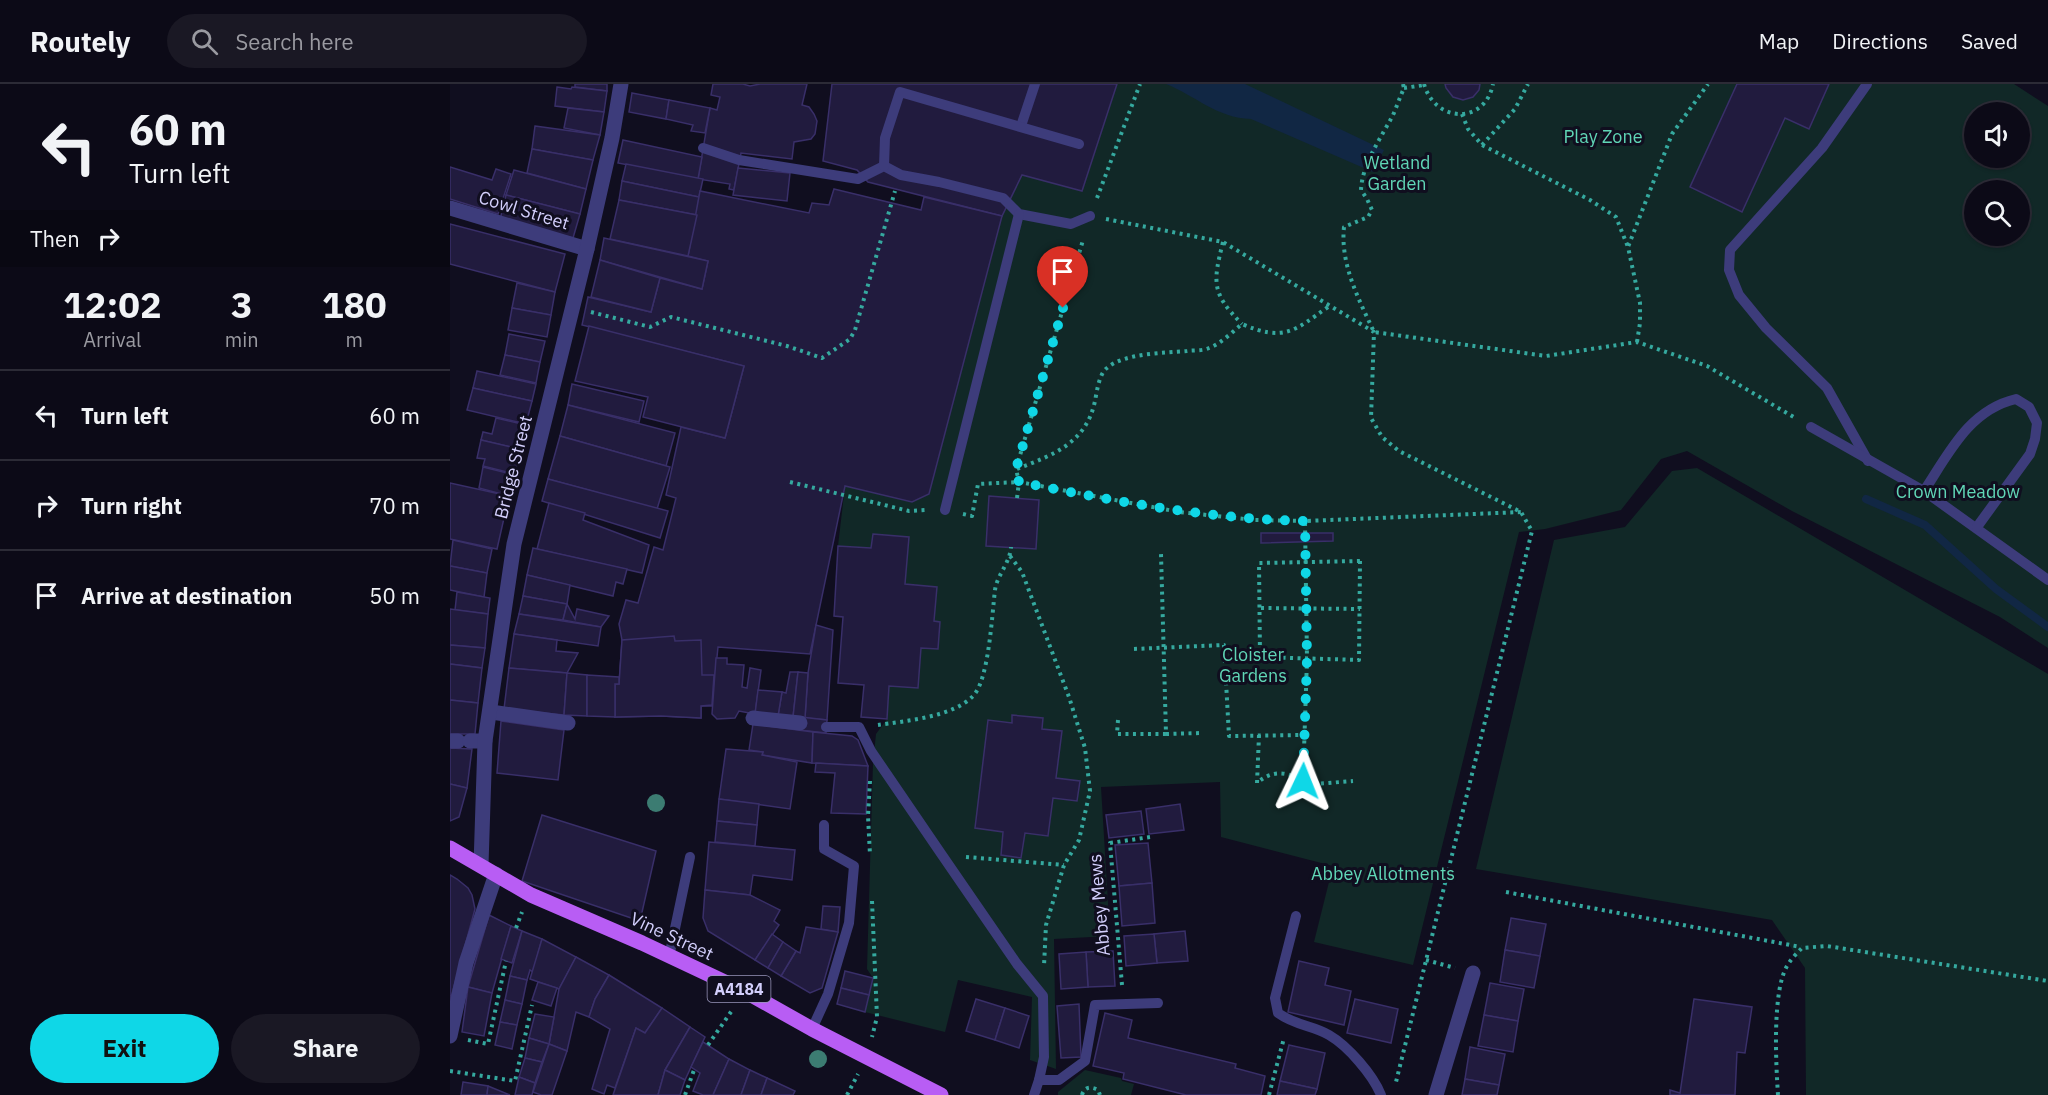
<!DOCTYPE html>
<style>
:root{--surface:#0c0a17;--page:#1a1824;--text:#f1f3f6;--muted:#9a9aa1;--line:#2c2b36;--accent:#0fd7e7}
body{margin:0;font-family:"IBM Plex Sans",sans-serif;background:var(--page);color:var(--text);height:100vh;display:flex;flex-direction:column;font-size:22px;white-space:nowrap}
*{box-sizing:border-box;margin:0}
p{font-size:20px;color:var(--muted)}
.icon{flex:none;width:33px;height:33px;fill:none;stroke:currentColor;stroke-width:2;stroke-linecap:round;stroke-linejoin:round}
.map{position:relative;flex:1;overflow:hidden}
.sheet{display:flex;flex-direction:column;background:var(--surface);width:450px}
.sheet>*{flex:none}
.guide{background:#0c0a17;color:var(--text);overflow:hidden}
.buttons{position:absolute;left:1514px;top:18px;display:grid;gap:12px}
.buttons a{display:grid;place-items:center;width:66px;height:66px;border-radius:50%;background:var(--surface);box-shadow:0 2px 4px #0004,0 0 0 2px var(--line);font-size:30px}
.pin{position:absolute;display:grid;place-items:center;width:51px;height:51px;color:#fff;margin:-62px -26px;border-radius:50% 50% 50% 0;rotate:-45deg;box-shadow:0 0 6px #0007}
.pin .icon{rotate:45deg}
.me{position:absolute;width:66px;margin:-33px;rotate:2deg;stroke-linejoin:round;filter:drop-shadow(0 0 4px #0008)}
.turn{display:flex;align-items:center;gap:21px;height:126px;padding:0 30px;font-size:27px}
.turn .icon{width:78px;height:78px;stroke-width:2.5}
.turn b{display:block;font-size:42px;line-height:51px}
.then{display:flex;align-items:center;height:57px;padding:0 30px;background:#0003;gap:12px;font-size:22px}
.eta{display:flex;justify-content:space-evenly;align-items:center;height:102px;text-align:center}
.eta b{font-size:36px;font-weight:700;line-height:42px}
.primary-button{display:flex;gap:12px;margin-top:auto;padding:12px 30px}
.primary-button a{flex:1;height:69px;border-radius:36px;background:var(--accent);color:#111;font-size:24px;font-weight:700;line-height:69px;text-align:center}
.primary-button a+a{background:var(--page);color:var(--text)}
ul{padding:0;list-style:none}
li{display:flex;align-items:center;gap:18px;height:90px;padding:0 30px;border-top:2px solid var(--line)}
li div{flex:1}
li b{display:block;font-size:22px}
li em{font-style:normal}
header{display:flex;align-items:center;gap:36px;box-sizing:border-box;height:84px;padding:0 30px;background:var(--surface);border-bottom:2px solid var(--line)}
header strong{font-size:28px}
nav{display:flex;gap:33px;margin-inline-start:auto;font-size:21px}
.search{width:420px;height:54px;background:var(--page);display:flex;align-items:center;gap:15px;box-sizing:border-box;padding:0 21px;border-radius:33px;color:var(--muted);font-size:22px}
main{display:flex;flex:1;min-height:0}
.map>svg:first-child{display:block}
.green{fill:#112827;fill-rule:evenodd}
.water{fill:#112744}
.lines{fill:none;stroke-linecap:round;stroke-linejoin:round}
.stream{stroke:#112744;stroke-width:8}
.building{fill:#211b3e;stroke:#392f69;stroke-width:1.5}
.path{stroke:#35a99f;stroke-width:4;stroke-dasharray:3 4.5;stroke-linecap:butt}
.lane{stroke:#3d3c7b;stroke-width:10}
.street{stroke:#3d3c7b;stroke-width:15}
.primary{stroke:#b85df4;stroke-width:15}
.tree{fill:#3c7c72}
.route{stroke:#0fd7e7;stroke-width:10;stroke-dasharray:0 18}
.labels{text-anchor:middle;dominant-baseline:central;stroke-width:6;stroke-linejoin:round;paint-order:stroke}
.shield{fill:#100e1f;stroke:#9895ba;stroke-width:1.5}
.shield-label{font-size:16px;font-weight:bold;fill:#d3cffc}
.park-label{font-size:18px;fill:#60d6b6;stroke:#100e1f}
.street-label{font-size:18px;fill:#d3cffc;stroke:#100e1f}
</style>
<header>
<strong>Routely</strong>
<div class="search"><svg class="icon" aria-label="search" viewBox="0 0 24 24"><circle cx="10" cy="10" r="6"/><path d="M15 15l6 6"/></svg>Search here</div>
<nav><a>Map</a><a>Directions</a><a>Saved</a></nav>
</header>
<main>
<section class="sheet">
<div class="guide">
<div class="turn"><svg class="icon" aria-label="left" viewBox="0 0 24 24"><path d="M17 20v-9H6M10 6l-5 5 5 5"/></svg><div><b>60 m</b>Turn left</div></div>
<div class="then">Then<svg class="icon" aria-label="right" viewBox="0 0 24 24"><path d="M7 20v-9h11M14 6l5 5-5 5"/></svg></div>
</div>
<div class="eta">
<div><b>12:02</b><p>Arrival</p></div>
<div><b>3</b><p>min</p></div>
<div><b>180</b><p>m</p></div>
</div>
<ul>
<li><svg class="icon" aria-label="left" viewBox="0 0 24 24"><path d="M17 20v-9H6M10 6l-5 5 5 5"/></svg><div><b>Turn left</b></div><em>60 m</em></li>
<li><svg class="icon" aria-label="right" viewBox="0 0 24 24"><path d="M7 20v-9h11M14 6l5 5-5 5"/></svg><div><b>Turn right</b></div><em>70 m</em></li>
<li><svg class="icon" aria-label="arrive" viewBox="0 0 24 24"><path d="M6 21V4h12l-3 4 3 4H6"/></svg><div><b>Arrive at destination</b></div><em>50 m</em></li>
</ul>
<div class="primary-button"><a>Exit</a><a>Share</a></div>
</section>
<div class="map">
<svg width="1598" height="1011" viewBox="0 0 1598 1011">
<rect width="100%" height="100%" fill="#100e1f"/>
<g class="green">
<path d="M667,0H1564L1598,22V564L1550,533L1342,427L1237,367L1211,375L1171,426L1095,445L1069,448L963,881L864,858L883,782L771,753L770,698L651,703L660,852L604,855L606,985L580,976L582,913L508,896L495,948L415,928L423,894L417,885L423,679L426,650L437,635L439,602L468,604L471,564L488,565L490,538L484,537L487,503L455,500L459,453L423,450L421,464L388,462L395,402L461,418L479,410L552,132L572,91L632,107ZM1524,28H1569V74H1524ZM1524,106H1569V152H1524Z"/>
<polygon points="1247,384 1598,590 1598,1011 1356,1011 1355,884 1322,836 1026,785 1104,456 1175,443 1222,387"/>
<polygon points="635,986 671,994 672,997 684,1000 681,1011 608,1011 608,1008"/>
</g>
<path class="water" d="M716,0H795L934,66L923,88L801,35C767,34 746,12 716,0Z"/>
<g class="lines">
<polyline class="stream" points="1416,415 1475,441 1546,505 1598,543"/>
</g>
<g class="building">
<polygon points="125,0 157,0 157,7 125,3"/>
<polygon points="263,0 293,0 300,2 310,0 357,0 352,21 359,23 364,30 367,37 365,50 361,55 344,58 342,75 291,69 284,106 279,105 280,100 248,95 260,24 267,26 270,13 261,11"/>
<polygon points="382,0 667,0 632,107 572,91 552,132 418,98 407,86 373,77"/>
<polygon points="995,0 1030,0 1029,6 1023,13 1013,16 1003,13 996,4"/>
<polygon points="1287,0 1379,0 1359,45 1335,34 1292,128 1240,103"/>
<polygon points="107,3 121,5 122,3 157,7 154,28 105,22"/>
<polygon points="182,9 219,16 216,35 179,28"/>
<polygon points="219,16 260,24 255,49 241,47 243,41 216,35"/>
<polygon points="118,24 154,28 150,51 114,44"/>
<polygon points="85,42 150,51 143,76 82,65"/>
<polygon points="173,56 252,73 248,95 168,79"/>
<polygon points="82,65 143,76 136,105 77,89"/>
<polygon points="176,80 253,95 249,113 172,97"/>
<polygon points="0,83 42,96 46,85 61,90 48,130 0,115"/>
<polygon points="288,84 340,89 337,117 283,111"/>
<polygon points="64,86 136,105 130,130 56,111"/>
<polygon points="172,97 249,113 247,131 169,116"/>
<polygon points="384,105 471,126 474,113 552,132 479,410 462,418 395,402 360,570 268,563 262,622 251,622 251,634 211,632 165,633 165,600 169,600 172,556 169,540 176,516 188,519 204,463 213,466 226,414 216,411 231,343 275,354 294,282 132,241 138,213 201,228 210,194 252,205 258,177 238,172 250,107 359,129 362,119 379,121"/>
<polygon points="56,111 130,130 123,154 50,136"/>
<polygon points="169,116 247,131 238,172 160,155"/>
<polygon points="0,140 115,170 105,208 0,180"/>
<polygon points="154,154 258,177 252,205 150,176"/>
<polygon points="150,176 210,194 201,228 141,213"/>
<polygon points="67,199 105,208 101,231 62,224"/>
<polygon points="62,224 101,231 97,253 58,246"/>
<polygon points="139,242 294,282 275,354 193,333 198,313 125,297"/>
<polygon points="59,250 95,257 90,278 55,271"/>
<polygon points="55,271 90,278 86,299 50,291"/>
<polygon points="27,287 86,300 82,317 23,304"/>
<polygon points="122,300 194,317 189,338 118,321"/>
<polygon points="23,304 82,317 76,340 17,326"/>
<polygon points="118,321 225,349 216,382 110,352"/>
<polygon points="46,334 76,341 70,365 31,356 33,348 42,350"/>
<polygon points="110,352 220,383 207,425 98,395"/>
<polygon points="31,356 70,365 65,390 33,382 35,375 27,374"/>
<polygon points="33,383 65,391 59,412 29,404"/>
<polygon points="98,395 218,427 210,454 92,417"/>
<polygon points="0,399 59,412 47,465 0,455"/>
<polygon points="539,412 589,416 586,465 536,462"/>
<polygon points="99,419 135,429 133,436 199,461 192,489 87,465"/>
<polygon points="811,449 883,449 883,457 811,459"/>
<polygon points="423,450 459,453 455,500 487,503 484,537 490,538 488,565 471,564 468,604 439,602 437,635 411,633 414,601 388,599 393,533 384,532 388,462 421,464"/>
<polygon points="3,456 42,465 37,489 0,482"/>
<polygon points="83,464 177,485 173,500 166,498 163,512 77,491"/>
<polygon points="0,482 37,489 34,513 0,506"/>
<polygon points="77,491 120,501 117,520 73,512"/>
<polygon points="7,508 40,514 38,530 5,526"/>
<polygon points="73,512 117,520 113,536 69,530"/>
<polygon points="117,520 125,535 127,525 159,532 151,543 113,536"/>
<polygon points="0,525 38,530 35,564 0,561"/>
<polygon points="69,530 151,543 148,562 64,550"/>
<polygon points="366,541 383,546 377,636 355,634 358,589"/>
<polygon points="64,550 107,556 106,567 128,569 117,589 59,584"/>
<polygon points="224,552 225,557 251,556 252,591 264,591 262,621 251,622 251,634 211,632 165,633 165,600 169,600 172,556"/>
<polygon points="0,561 35,564 32,584 0,580"/>
<polygon points="266,574 277,574 277,580 294,581 292,603 297,604 300,584 311,586 305,630 289,627 285,634 267,635 262,630"/>
<polygon points="0,580 32,584 28,619 0,616"/>
<polygon points="59,584 117,589 114,631 54,625"/>
<polygon points="340,588 348,588 343,633 328,632 332,608 336,609"/>
<polygon points="348,588 358,589 355,634 343,633"/>
<polygon points="117,589 137,591 137,632 114,631"/>
<polygon points="137,591 169,593 169,600 165,600 165,633 137,632"/>
<polygon points="308,606 332,608 328,632 305,630"/>
<polygon points="0,616 28,619 25,650 0,650"/>
<polygon points="562,631 593,634 592,645 612,647 606,694 630,697 627,717 603,714 598,752 575,749 571,774 551,771 553,748 525,744 538,636 562,639"/>
<polygon points="351,633 377,636 376,649 349,646"/>
<polygon points="51,637 114,646 108,696 47,689"/>
<polygon points="303,640 363,648 362,679 312,671 313,668 299,666"/>
<polygon points="363,648 402,652 408,656 418,682 362,679"/>
<polygon points="0,664 22,665 17,704 0,700"/>
<polygon points="276,665 313,668 312,671 347,678 340,725 269,715"/>
<polygon points="366,679 418,682 416,730 381,729 385,689 365,688"/>
<polygon points="0,700 17,704 9,733 0,737"/>
<polygon points="269,715 309,720 307,741 267,737"/>
<polygon points="730,720 734,746 699,750 696,725"/>
<polygon points="691,727 694,750 659,754 656,731"/>
<polygon points="92,731 206,767 190,837 72,797"/>
<polygon points="267,737 307,741 305,762 265,758"/>
<polygon points="259,758 345,766 342,796 303,791 300,811 255,806"/>
<polygon points="698,759 702,799 669,802 665,761"/>
<polygon points="0,791 7,795 18,804 22,811 25,825 0,917"/>
<polygon points="702,799 705,839 672,842 669,802"/>
<polygon points="255,806 300,811 330,826 324,837 329,841 305,876 258,847 253,834"/>
<polygon points="373,822 390,823 388,848 371,845"/>
<polygon points="39,831 61,842 42,909 18,903"/>
<polygon points="1061,834 1096,840 1090,872 1055,866"/>
<polygon points="61,842 72,847 62,879 51,875"/>
<polygon points="356,843 388,848 372,904 360,909 331,892 346,867 350,869"/>
<polygon points="72,847 92,855 83,888 80,886 77,896 60,892"/>
<polygon points="735,847 738,877 707,879 704,850"/>
<polygon points="322,850 333,858 318,884 305,876"/>
<polygon points="704,850 707,879 676,882 674,852"/>
<polygon points="92,855 126,873 109,905 80,895"/>
<polygon points="333,858 346,867 331,892 318,884"/>
<polygon points="1055,866 1090,872 1084,904 1050,898"/>
<polygon points="663,867 665,902 638,903 636,868"/>
<polygon points="636,868 638,903 611,905 609,870"/>
<polygon points="126,873 159,891 145,915 139,933 126,928 117,967 99,960 109,905"/>
<polygon points="849,877 879,884 875,901 901,907 894,941 838,928"/>
<polygon points="395,887 423,894 419,911 391,904"/>
<polygon points="159,891 212,924 195,949 186,944 165,1004 157,1001 154,1010 142,1005 160,945 139,933 145,915"/>
<polygon points="60,892 77,896 72,920 55,916"/>
<polygon points="88,898 107,904 101,922 82,916"/>
<polygon points="1040,899 1074,905 1068,937 1034,931"/>
<polygon points="18,903 42,909 34,952 12,948"/>
<polygon points="391,904 419,911 415,928 387,920"/>
<polygon points="526,915 555,924 545,956 516,947"/>
<polygon points="905,915 948,925 941,959 897,949"/>
<polygon points="1244,915 1302,923 1295,969 1287,968 1285,1011 1220,1011 1220,1006 1230,1009"/>
<polygon points="55,916 72,920 67,941 50,938"/>
<polygon points="629,920 631,973 611,974 607,922"/>
<polygon points="212,924 240,943 215,986 208,1011 163,1011 186,944 195,949"/>
<polygon points="555,924 579,932 569,964 545,956"/>
<polygon points="655,929 682,936 678,954 786,980 785,984 815,992 811,1011 736,1011 673,995 674,989 643,982"/>
<polygon points="85,930 104,933 99,960 79,954"/>
<polygon points="1034,931 1068,937 1063,968 1028,962"/>
<polygon points="50,938 67,941 62,965 45,961"/>
<polygon points="240,943 255,953 235,996 215,986"/>
<polygon points="79,954 99,960 92,978 75,974"/>
<polygon points="253,958 279,975 263,1011 253,1011 243,1007 250,989 241,983"/>
<polygon points="99,960 117,967 102,1011 91,1011 83,1008"/>
<polygon points="839,961 875,969 867,1005 830,997"/>
<polygon points="1020,963 1055,970 1049,1001 1015,995"/>
<polygon points="75,974 92,978 85,999 69,993"/>
<polygon points="279,975 300,986 291,1011 263,1011"/>
<polygon points="215,986 235,996 230,1011 208,1011"/>
<polygon points="300,986 317,994 311,1011 291,1011"/>
<polygon points="69,993 85,999 82,1011 65,1011"/>
<polygon points="317,994 345,1007 343,1011 311,1011"/>
<polygon points="1015,995 1049,1001 1047,1011 1012,1011"/>
<polygon points="830,997 867,1005 865,1011 827,1011"/>
<polygon points="13,998 38,1002 37,1011 11,1011"/>
<polygon points="38,1002 60,1011 37,1011"/>
</g>
<g class="lines">
<g class="path">
<path d="M953,0L954,4C950,13 947,22 943,31C931,54 912,80 911,106L917,115L922,126L918,133L894,143C890,180 909,216 924,248L1096,272L1187,258L1257,282L1347,335"/>
<path d="M974,0C985,39 1035,41 1043,0"/>
<polyline points="954,4 974,1"/>
<polyline points="1012,30 1018,45 1032,61 1140,116 1166,133 1178,163"/>
<polyline points="1032,61 1065,25 1078,0"/>
<polyline points="647,114 690,0"/>
<polyline points="656,135 773,158 924,248 921,334 932,353 949,367 1071,428 1082,447 946,998"/>
<path d="M773,158C763,198 761,209 792,240"/>
<polyline points="141,228 200,243 221,233 337,262 372,274 400,255 405,246 445,107"/>
<polyline points="1187,258 1190,239 1190,219 1178,163 1222,50 1258,0"/>
<path d="M567,385C602,371 636,360 645,317C647,307 649,290 657,284C674,269 714,269 737,267C744,266 753,267 759,264C772,259 782,248 792,240C834,258 844,247 878,223"/>
<polyline points="340,398 459,427 476,426"/>
<polyline points="567,414 569,398 566,385 633,156"/>
<polyline points="513,430 522,432 528,400 569,398 729,428 804,436 855,437 1071,428"/>
<polyline points="560,472 572,488 619,613 635,664 640,707 629,756 614,781 596,841 594,882"/>
<polygon points="910,477 909,576 810,573 809,479"/>
<polyline points="811,524 910,525"/>
<polyline points="684,565 774,561 779,652 854,651"/>
<polyline points="668,636 667,650 716,650 711,470"/>
<path d="M428,641C455,637 503,633 523,612C539,596 542,530 545,506C547,491 560,479 561,463"/>
<polyline points="716,650 752,649"/>
<path d="M809,651L807,699C822,686 836,687 853,697V701L903,697"/>
<polyline points="420,697 418,732 420,771"/>
<polyline points="853,697 857,575 855,437"/>
<polyline points="516,773 614,781"/>
<polyline points="1056,808 1351,863"/>
<polyline points="422,817 427,933 422,953"/>
<polyline points="66,844 72,828"/>
<polyline points="976,876 1005,884"/>
<polyline points="672,901 660,759 700,753"/>
<polyline points="18,956 38,960 56,877"/>
<polyline points="258,961 283,925"/>
<polyline points="0,987 65,997 82,921"/>
<polyline points="235,1011 244,986"/>
<polyline points="397,1011 408,990"/>
<path d="M632,1011C634,1003 641,1002 648,1006L650,1011"/>
<polyline points="819,1011 834,954"/>
<path d="M1328,1011C1326,980 1322,908 1337,882C1341,875 1347,869 1352,864L1377,862L1598,897"/>
</g>
<g class="lane">
<polyline points="1417,0 1372,64 1280,166 1279,186 1289,211 1316,244 1377,304 1418,377"/>
<polyline points="571,42 585,0"/>
<polyline points="253,64 289,76 408,95 434,82 451,91 489,98 553,114 569,130 621,140 640,132"/>
<polyline points="434,82 435,54 450,8 629,60"/>
<polyline points="1361,343 1474,407 1598,496"/>
<path d="M1474,407C1499,369 1519,326 1566,315L1579,323L1587,339L1585,355L1580,370L1527,443"/>
<polyline points="495,426 569,130"/>
<polyline points="376,643 409,643 421,667 492,771 567,880 593,912 594,973 589,996"/>
<path d="M846,832L825,914L828,929C846,942 862,941 879,951C898,962 923,991 931,1011"/>
<polyline points="219,873 240,773"/>
<polyline points="362,945 378,910 399,839 404,782 374,765 374,741"/>
<polyline points="584,1011 589,996 609,996 635,977 645,921 708,919"/>
</g>
<g class="street">
<polyline points="0,124 137,165"/>
<polyline points="41,628 118,639"/>
<polyline points="303,634 350,639"/>
<polyline points="0,657 8,657"/>
<polyline points="20,657 35,657"/>
<polyline points="31,781 35,657 64,460 137,165 162,54 171,0"/>
<polyline points="0,952 16,879 46,790"/>
<polyline points="986,1011 1023,889"/>
</g>
<polyline class="primary" points="0,764 81,811 192,859 296,908 362,945 491,1011"/>
</g>
<g class="tree">
<circle cx="206" cy="719" r="9"/>
<circle cx="368" cy="975" r="9"/>
</g>
<g class="lines">
<path class="route" d="M613,224L566,385L569,398C664,417 758,435 855,437L857,575L853,697"/>
</g>
<g class="labels">
<rect class="shield" x="257.5" y="892" width="63" height="26" rx="4.5"/>
<g class="shield-label">
<text x="289" y="905">A4184</text>
</g>
<g class="park-label">
<text x="1153" y="52">Play Zone</text>
<text x="947" y="78">Wetland<tspan x="947" dy="21">Garden</tspan></text>
<text x="1508" y="407">Crown Meadow</text>
<text x="803" y="570">Cloister<tspan x="803" dy="21">Gardens</tspan></text>
<text x="933" y="789">Abbey Allotments</text>
</g>
<g class="street-label">
<text transform="translate(74 126) rotate(17)">Cowl Street</text>
<text transform="translate(63 383) rotate(-76)">Bridge Street</text>
<text transform="translate(649 821) rotate(-95)">Abbey Mews</text>
<text transform="translate(222 852) rotate(25)">Vine Street</text>
</g>
</g>
</svg>
<div class="buttons">
<a><svg class="icon" aria-label="sound" viewBox="0 0 24 24"><path d="M4 9h4l5-4v14l-5-4H4zM17 9q2 3 0 6"/></svg></a>
<a><svg class="icon" aria-label="search" viewBox="0 0 24 24"><circle cx="10" cy="10" r="6"/><path d="M15 15l6 6"/></svg></a>
</div>
<div class="pin" style="left:613px;top:224px;background:#d93025"><svg class="icon" aria-label="arrive" viewBox="0 0 24 24"><path d="M6 21V4h12l-3 4 3 4H6"/></svg></div>
<svg class="me" style="left:853px;top:697px" viewBox="-20 -20 40 40"><path d="M0-17L14 15 0 8-14 15z" fill="#0fd7e7" stroke="#fff" stroke-width="4"/></svg>
</div>
</main>
